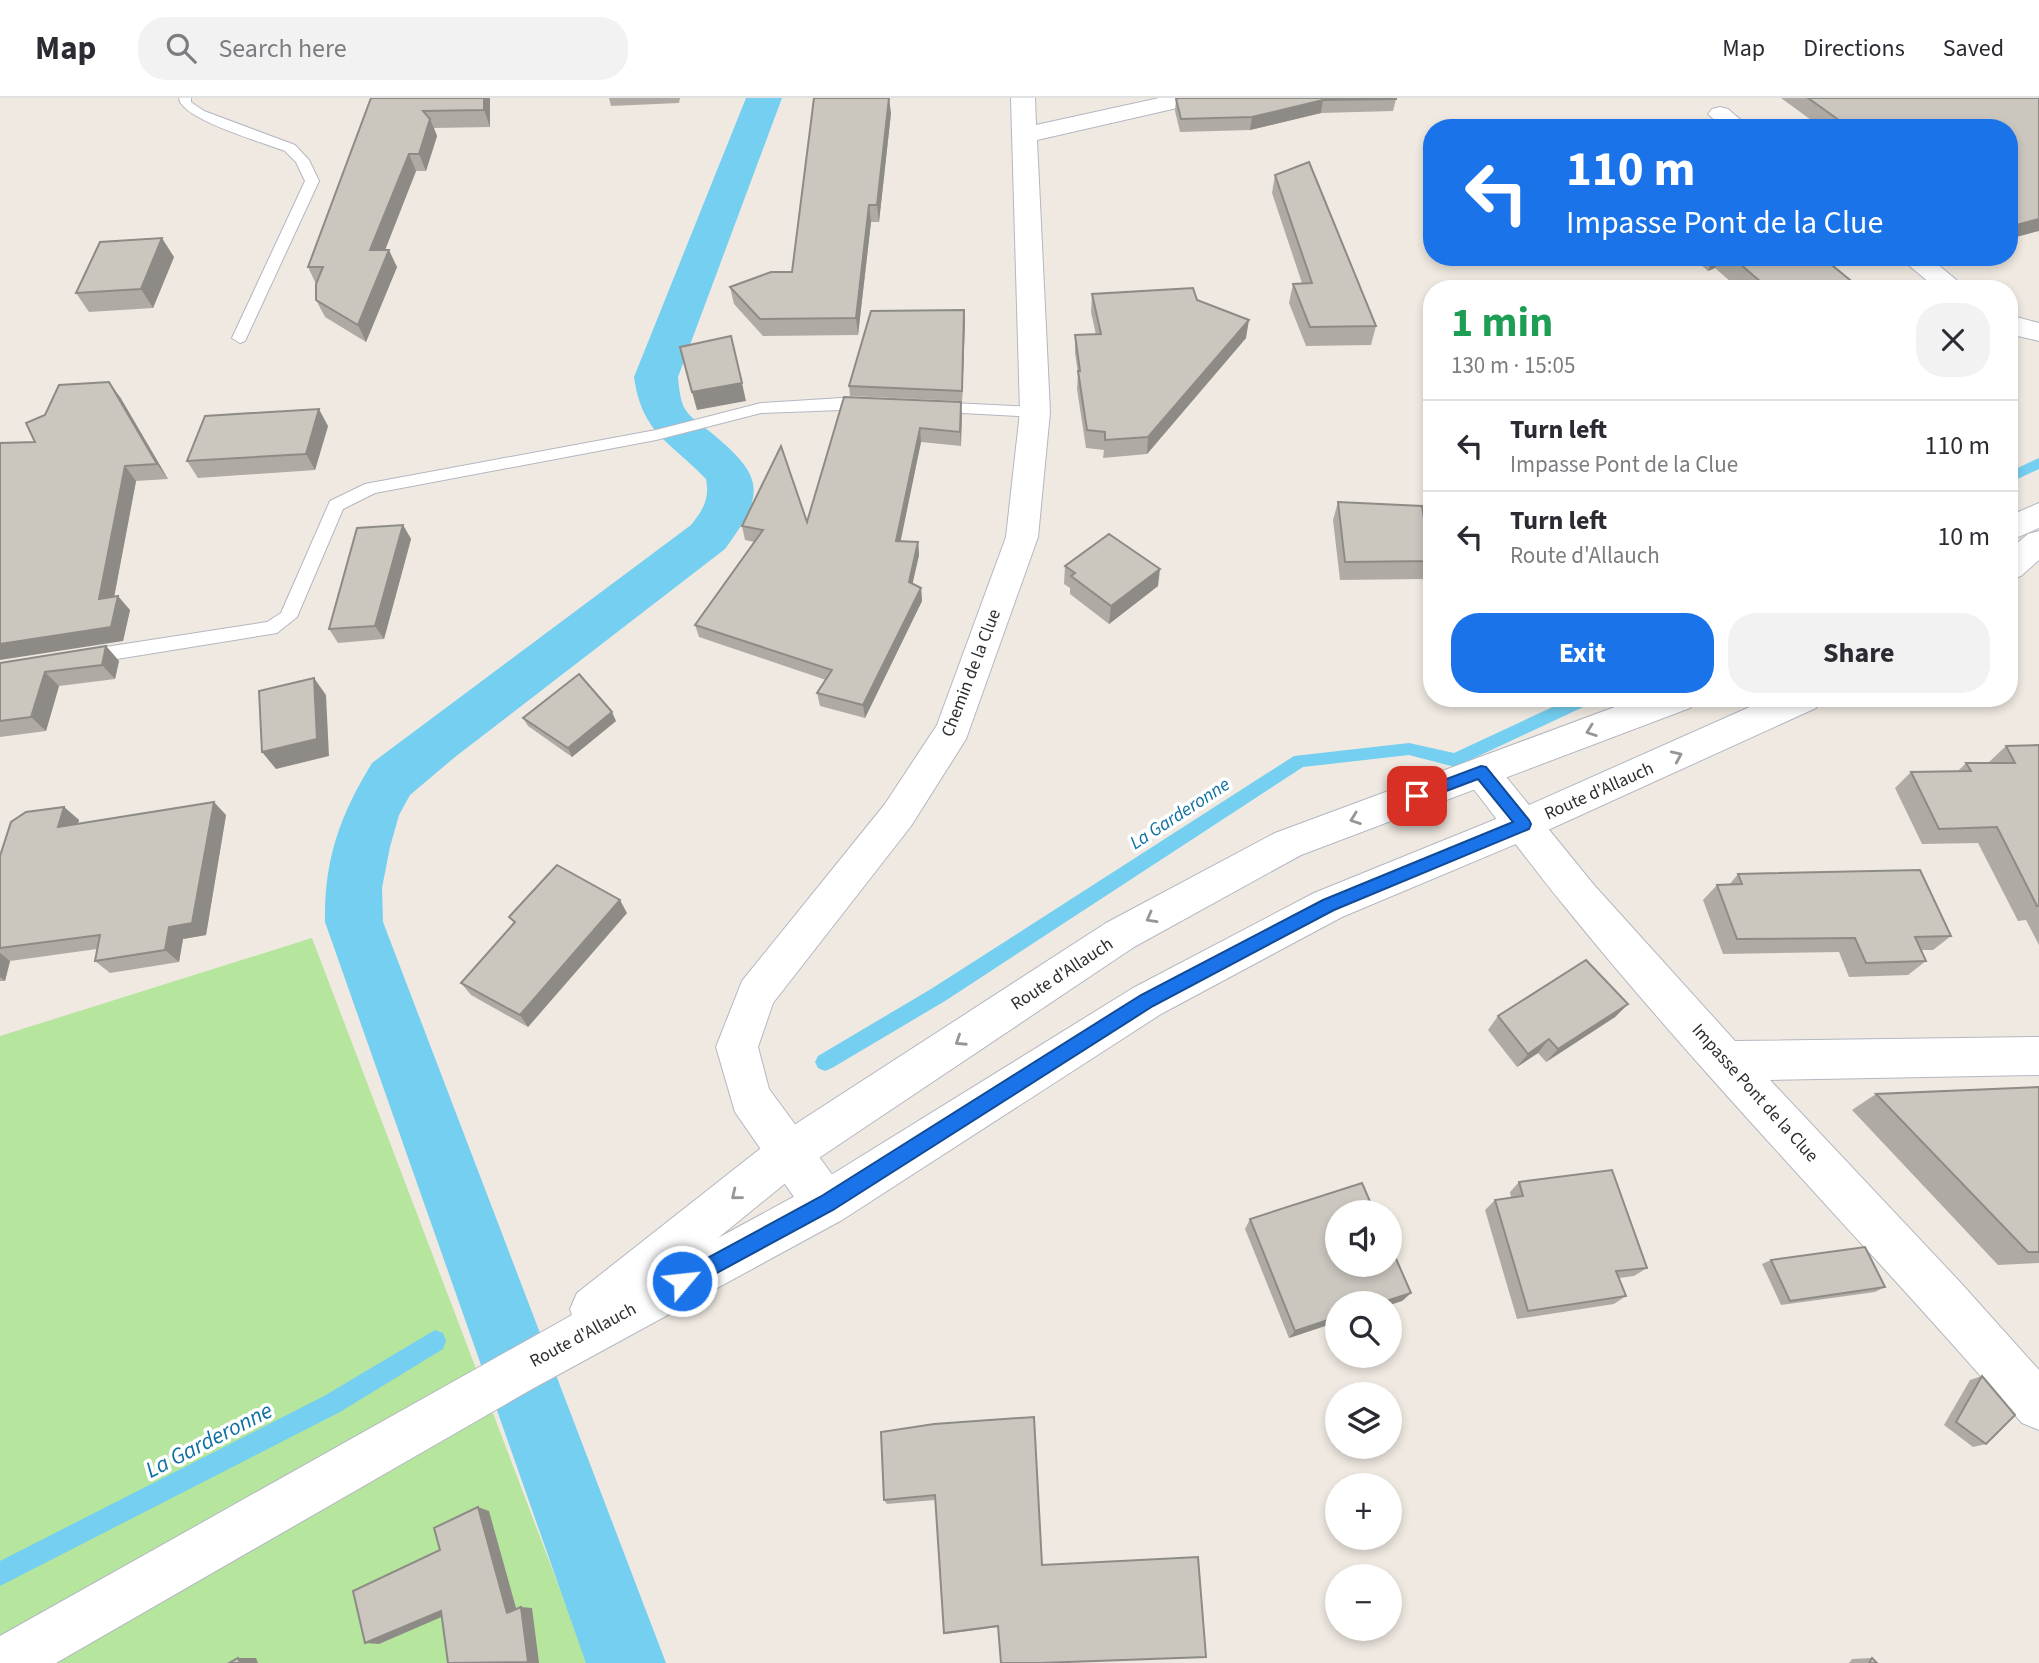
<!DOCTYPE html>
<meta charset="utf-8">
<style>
:root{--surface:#fff;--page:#f2f2f3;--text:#2b2b33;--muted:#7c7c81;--line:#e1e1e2;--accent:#1a73e8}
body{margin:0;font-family:"Source Sans 3",sans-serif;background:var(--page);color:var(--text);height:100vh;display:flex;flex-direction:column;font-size:26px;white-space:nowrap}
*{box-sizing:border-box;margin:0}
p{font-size:23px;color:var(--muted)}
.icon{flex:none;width:38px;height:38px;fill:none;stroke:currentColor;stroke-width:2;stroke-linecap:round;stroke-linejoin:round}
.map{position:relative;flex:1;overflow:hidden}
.drawer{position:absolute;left:1423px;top:182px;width:595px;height:427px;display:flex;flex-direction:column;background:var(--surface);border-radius:28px;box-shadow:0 4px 10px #0003}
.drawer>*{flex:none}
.hud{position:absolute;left:1423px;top:21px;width:595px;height:147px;border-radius:28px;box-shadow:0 4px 10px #0003;background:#1a73e8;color:#fff;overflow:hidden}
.tools{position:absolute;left:1325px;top:1102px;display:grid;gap:14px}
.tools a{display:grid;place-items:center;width:77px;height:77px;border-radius:50%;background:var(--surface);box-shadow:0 4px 10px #0003;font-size:35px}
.pin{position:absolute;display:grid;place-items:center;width:60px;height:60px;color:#fff;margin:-30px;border-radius:14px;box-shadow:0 4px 10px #0006}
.me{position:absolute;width:77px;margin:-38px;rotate:62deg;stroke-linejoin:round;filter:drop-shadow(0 0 5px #0008)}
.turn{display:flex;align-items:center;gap:24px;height:147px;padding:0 28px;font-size:32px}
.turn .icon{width:91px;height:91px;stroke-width:2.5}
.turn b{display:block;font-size:49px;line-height:60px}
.round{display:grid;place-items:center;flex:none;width:74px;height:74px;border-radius:28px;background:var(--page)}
.overview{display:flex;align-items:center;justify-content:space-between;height:119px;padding:0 28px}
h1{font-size:42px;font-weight:700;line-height:52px;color:#1e9e55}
.button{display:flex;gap:14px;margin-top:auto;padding:14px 28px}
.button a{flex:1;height:80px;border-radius:28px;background:var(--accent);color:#fff;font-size:28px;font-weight:700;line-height:80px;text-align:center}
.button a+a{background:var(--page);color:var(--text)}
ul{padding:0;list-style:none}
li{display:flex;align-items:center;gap:21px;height:91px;padding:0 28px;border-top:2px solid var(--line)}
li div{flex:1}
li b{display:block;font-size:26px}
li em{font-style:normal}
header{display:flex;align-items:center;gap:42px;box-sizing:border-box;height:98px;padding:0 35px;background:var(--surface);border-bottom:2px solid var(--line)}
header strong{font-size:33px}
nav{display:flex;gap:38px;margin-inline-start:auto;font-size:24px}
.search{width:490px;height:63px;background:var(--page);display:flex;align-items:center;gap:18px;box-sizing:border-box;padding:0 24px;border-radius:28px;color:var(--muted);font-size:26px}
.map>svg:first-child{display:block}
.green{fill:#b6e59e}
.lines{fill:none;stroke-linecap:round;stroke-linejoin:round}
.stream{fill:#75cff0;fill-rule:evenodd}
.canal{fill:#75cff0;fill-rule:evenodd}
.service-casing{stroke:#b4b7c1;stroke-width:2}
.minor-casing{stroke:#b4b7c1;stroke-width:2}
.secondary-casing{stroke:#b4b7c1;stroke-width:2}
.service{fill:#fff;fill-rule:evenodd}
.minor{fill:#fff;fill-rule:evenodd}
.secondary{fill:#fff;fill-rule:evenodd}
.wall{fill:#afaba4}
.shaded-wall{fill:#8e8b86}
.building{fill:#cbc7bf;stroke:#8e8b86;stroke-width:2}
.oneway{stroke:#969696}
.route{fill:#1a73e8;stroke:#114b97;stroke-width:2}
.labels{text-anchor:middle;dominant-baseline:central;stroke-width:7;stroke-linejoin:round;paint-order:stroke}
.street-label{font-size:18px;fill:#2e2e2e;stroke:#fff}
.water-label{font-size:19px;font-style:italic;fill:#0d6fa3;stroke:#fff}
.near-water-label{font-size:23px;font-style:italic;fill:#0d6fa3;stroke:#fff}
</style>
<header>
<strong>Map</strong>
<div class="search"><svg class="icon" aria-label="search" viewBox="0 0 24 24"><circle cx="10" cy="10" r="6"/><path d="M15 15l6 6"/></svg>Search here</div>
<nav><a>Map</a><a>Directions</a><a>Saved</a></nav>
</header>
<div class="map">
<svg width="2039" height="1565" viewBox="0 0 2039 1565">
<rect width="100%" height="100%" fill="#efe9e1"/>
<polygon class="green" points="312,840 588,1565 0,1565 0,938"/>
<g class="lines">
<g class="stream">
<polygon points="2039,360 2039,371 2009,385 2009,374"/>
<polygon points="1572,600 1596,600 1594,604 1455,669 1409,657 1303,669 945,903 832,970 825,973 818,970 815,964 818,958 931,891 1294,658 1409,645 1454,655"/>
<polygon points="435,1232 443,1235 446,1243 443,1251 340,1314 0,1488 0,1463 324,1298"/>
</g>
<path class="canal" d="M746,0H782L678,279C679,289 680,303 685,311C691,321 705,329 714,337C766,380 764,398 725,451L455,659L410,697L399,717L390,749L382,790L383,824L666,1565H586L325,824C324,762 340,717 372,665L691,427C703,412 710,401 706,381C670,343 642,336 634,279Z"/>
<g class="service-casing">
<g id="service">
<path d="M179,0H191V4L204,13L295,47L309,62L319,83L245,243L240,245L232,240L305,83L296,64L285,53C265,45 180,21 179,0Z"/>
<polygon points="842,300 868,301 876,306 868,311 761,315 656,342 375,395 343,411 297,519 277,535 86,566 79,564 77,559 79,554 86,552 267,524 281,515 330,403 365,386 656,332 761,305"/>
<polygon points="932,304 1035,309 1043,314 1035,319 926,313 924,309"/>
</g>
</g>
<g class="minor-casing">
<g id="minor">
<polygon points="1011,0 1035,0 1036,27 1159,0 1203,0 1199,5 1037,42 1050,314 1038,439 966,641 911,728 773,905 758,949 769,991 842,1090 848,1106 842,1122 826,1128 810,1122 735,1014 716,949 742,883 885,706 937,627 1006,439 1020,314"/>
<polygon points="1720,9 1728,11 1750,30 1723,30 1708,16 1712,11"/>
<polygon points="1899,159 1929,159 1967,191 1937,191"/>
<polygon points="2009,217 2039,225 2039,243 2009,236"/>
<path d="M1481,659L1494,664L1594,787L1735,943L2039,939V977L1770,982L1960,1184L2039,1272V1332L2022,1325C1872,1152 1710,988 1566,810C1532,769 1501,726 1468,684L1463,674L1468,664Z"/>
</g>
</g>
<g class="secondary-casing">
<g id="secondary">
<polygon points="2039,405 2039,430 2009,443 2009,418"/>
<polygon points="2039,433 2039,462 2021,478 2009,482 2009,452 2028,436"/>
<polygon points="1639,600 1695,600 1690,610 1301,757 1134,849 804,1070 718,1140 810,1090 1133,890 1314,795 1511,715 1770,600 1821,600 1816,610 1537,737 1342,819 1161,916 842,1122 532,1291 56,1565 0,1565 0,1538 572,1217 570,1211 577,1195 774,1040 1106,825 1275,735"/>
</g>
</g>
<use href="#service" class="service"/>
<use href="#minor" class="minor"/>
<use href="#secondary" class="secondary"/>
</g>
<g class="wall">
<polygon points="371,0 490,0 490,29 434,30 437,38 426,73 416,73 385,152 397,169 366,244 325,219 316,202 316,186 308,169"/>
<polygon points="609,0 680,0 679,5 611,8"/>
<polygon points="1781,0 2039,0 2009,30 1822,30"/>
<polygon points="1176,1 1396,1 1393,13 1321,15 1250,32 1180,34 1175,13"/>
<polygon points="891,15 879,124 871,124 858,237 763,238 734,206 730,189 792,174"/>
<polygon points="1275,77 1376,228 1371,247 1306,248 1289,205 1293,186 1302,185 1272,95"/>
<polygon points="174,159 153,210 89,214 76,195"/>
<polygon points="1692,159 1822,159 1861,191 1739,191 1715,170 1708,173"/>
<polygon points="1092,196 1197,202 1246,240 1147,356 1103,360 1104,352 1086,350 1077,291 1078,275 1075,255 1075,237 1096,237 1091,214"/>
<polygon points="965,222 962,303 850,298 849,288"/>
<polygon points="120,299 168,381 136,383 114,498 130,512 123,543 35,344"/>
<polygon points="844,299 961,304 961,348 921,344 900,443 918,444 919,457 912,486 921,490 922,503 865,620 820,608 817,595 826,582 699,539 695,527 754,444 745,442 742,428 807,424"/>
<polygon points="328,328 315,372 198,380 187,363"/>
<polygon points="1338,404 1431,463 1424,481 1340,482 1333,422"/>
<polygon points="403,427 411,441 384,541 338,545 329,531"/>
<polygon points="1065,468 1158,488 1109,526 1070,496 1070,490 1064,486"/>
<polygon points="106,548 119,563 115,581 59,588 46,633 0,639 0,565"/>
<polygon points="523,620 616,623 572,659 528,628"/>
<polygon points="2039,647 2039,847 2026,822 2018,823 1978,745 1922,746 1895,690 1911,674 1958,673 1966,665 1988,665 2006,648"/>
<polygon points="64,709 79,722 78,726 226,717 206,837 183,841 179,864 110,875 95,863 97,851 10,863 5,883 0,883 0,758"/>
<polygon points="1738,776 1951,838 1933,852 1921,852 1926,863 1908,877 1849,879 1839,854 1723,856 1703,802 1717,787 1729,787"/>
<polygon points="627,815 528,929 471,897 461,885 514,825 509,819"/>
<polygon points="1628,906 1615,919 1546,964 1538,955 1517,969 1488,932 1498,918"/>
<polygon points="2039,989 2039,1165 1998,1167 1852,1012 1876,996"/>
<polygon points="1519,1084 1647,1170 1634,1178 1619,1180 1626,1198 1614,1206 1517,1221 1485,1112 1495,1102 1511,1099 1510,1094"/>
<polygon points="1250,1121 1411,1195 1402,1203 1337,1206 1337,1224 1289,1240 1245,1131"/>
<polygon points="1771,1162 1885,1189 1875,1194 1781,1207 1762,1166"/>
<polygon points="1982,1278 1986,1346 1973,1349 1944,1327 1970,1282"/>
<polygon points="1034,1319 998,1529 946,1536 944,1535 935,1402 887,1406 884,1402"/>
<polygon points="1872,1560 1877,1565 1849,1565 1852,1561"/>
</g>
<g class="shaded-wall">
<polygon points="484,0 490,0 490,29 484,12"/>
<polygon points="889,0 891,15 879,124 877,107"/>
<polygon points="1323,2 1321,15 1250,32 1252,19"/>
<polygon points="430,21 437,38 426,73 419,56"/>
<polygon points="409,56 416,73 378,170 370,152"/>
<polygon points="869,107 871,124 858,237 856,220"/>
<polygon points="2039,121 2039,133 2009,141 2009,129"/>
<polygon points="162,140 174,159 153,210 141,191"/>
<polygon points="389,152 397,169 366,244 358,227"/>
<polygon points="1714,159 1721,159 1715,170 1708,173"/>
<polygon points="964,212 965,222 962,303 962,293"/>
<polygon points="1249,222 1246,240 1147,356 1148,339"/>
<polygon points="109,284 120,299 168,381 157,366"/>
<polygon points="742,285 746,303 697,312 692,294"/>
<polygon points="961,304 962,318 961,348 960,334"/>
<polygon points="319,311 328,328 315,372 306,356"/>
<polygon points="920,330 921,344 898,456 896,443"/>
<polygon points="125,368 136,383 111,516 99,501"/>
<polygon points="403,427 411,441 384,541 375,528"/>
<polygon points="918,444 919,457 910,497 909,484"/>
<polygon points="1160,471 1158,488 1109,526 1111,508"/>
<polygon points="921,490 922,503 865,620 863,607"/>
<polygon points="118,498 130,512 123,543 0,562 0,546"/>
<polygon points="106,548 119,563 115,581 102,567"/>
<polygon points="45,574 59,588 46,633 31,619"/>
<polygon points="314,580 326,597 329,658 276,671 262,654"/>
<polygon points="612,614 616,623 572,659 568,650"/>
<polygon points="214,704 226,717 206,837 183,841 179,864 165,852 169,829"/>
<polygon points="64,709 79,722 73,742 58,729"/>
<polygon points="620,802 627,815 528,929 520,917"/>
<polygon points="0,855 10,863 5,883 0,879"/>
<polygon points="1628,906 1615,919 1546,964 1558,951"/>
<polygon points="1549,941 1538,955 1517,969 1528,956"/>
<polygon points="1411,1195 1402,1203 1390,1207 1390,1206 1377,1206"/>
<polygon points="1337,1219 1337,1224 1289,1240 1295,1233"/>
<polygon points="478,1409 489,1413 518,1517 507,1515"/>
<polygon points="521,1509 532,1510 539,1565 527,1565"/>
<polygon points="441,1513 453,1514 379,1546 365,1545"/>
<polygon points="238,1560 256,1560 258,1565 240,1565"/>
</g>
<g class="building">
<polygon points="371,0 484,0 484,12 423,13 430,21 419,56 409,56 370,152 389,152 358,227 316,202 316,186 323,169 308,169"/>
<polygon points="814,0 889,0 877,107 869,107 856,220 760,221 730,189 771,174 792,174"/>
<polygon points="1179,0 1396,0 1396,1 1323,2 1252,19 1181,21 1176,1"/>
<polygon points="1808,0 2039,0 2039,121 2009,129 2009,30 1850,30"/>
<polygon points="1309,64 1376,228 1310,229 1293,186 1312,185 1275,77"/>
<polygon points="162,140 141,191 76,195 100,144"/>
<polygon points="1732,159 1822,159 1861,191 1769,191"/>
<polygon points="1193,190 1197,202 1249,222 1148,339 1105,342 1105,334 1087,332 1078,273 1080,273 1075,237 1101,236 1092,196"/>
<polygon points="964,212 962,293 849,288 871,213"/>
<polygon points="731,238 742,285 692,294 680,249"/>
<polygon points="109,284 157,366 125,368 99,501 118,498 111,529 0,546 0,345 35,344 26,325 45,317 59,287"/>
<polygon points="844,299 961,304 960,334 920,330 896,443 918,444 909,484 921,490 863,607 817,595 832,572 695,527 763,432 742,428 781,348 807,424"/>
<polygon points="319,311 306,356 187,363 205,318"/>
<polygon points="1338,404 1422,408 1431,463 1345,464"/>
<polygon points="403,427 375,528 329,531 357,430"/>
<polygon points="1109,436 1160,471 1111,508 1071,478 1075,475 1065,468"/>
<polygon points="106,548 102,567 45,574 31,619 0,623 0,565"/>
<polygon points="579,576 612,614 568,650 523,620"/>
<polygon points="314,580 317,641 262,654 259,593"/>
<polygon points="2039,647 2039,808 2037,808 1997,729 1939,731 1911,674 1971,673 1966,665 2015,665 2006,648"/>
<polygon points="214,704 192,825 169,829 165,852 95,863 100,837 0,850 0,758 11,724 26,714 64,709 58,729"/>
<polygon points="557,767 620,802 520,917 461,885 515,824 509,819"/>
<polygon points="1920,772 1951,838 1915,839 1926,863 1866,865 1855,840 1737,841 1717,787 1742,786 1738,776"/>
<polygon points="1586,862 1628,906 1558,951 1549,941 1528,956 1498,918"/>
<polygon points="2039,989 2039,1154 2028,1154 1876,996"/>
<polygon points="1612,1072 1647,1170 1616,1173 1626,1198 1528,1213 1495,1102 1523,1098 1519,1084"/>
<polygon points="1362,1085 1375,1115 1337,1115 1337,1167 1390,1167 1390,1147 1411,1195 1377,1206 1337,1206 1337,1219 1295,1233 1250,1121"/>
<polygon points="1865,1149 1885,1189 1790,1203 1771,1162"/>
<polygon points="1982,1278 2015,1317 1986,1346 1956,1324"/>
<polygon points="1034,1319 1042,1467 1198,1459 1206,1559 1040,1565 1001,1565 998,1528 944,1535 935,1397 884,1402 881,1334 934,1326"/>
<polygon points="478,1409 507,1515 521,1509 528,1564 448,1565 441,1513 365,1545 353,1493 440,1452 434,1430"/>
<polygon points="238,1560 240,1565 229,1565"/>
<polygon points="1872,1560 1877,1565 1869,1565"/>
</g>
<defs><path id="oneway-chevron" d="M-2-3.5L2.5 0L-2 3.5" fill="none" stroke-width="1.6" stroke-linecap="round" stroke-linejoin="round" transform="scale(1.75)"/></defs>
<g class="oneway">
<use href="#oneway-chevron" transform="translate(1591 633) rotate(160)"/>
<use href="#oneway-chevron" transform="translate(1677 658) rotate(-24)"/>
<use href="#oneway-chevron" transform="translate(1355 721) rotate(160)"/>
<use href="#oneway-chevron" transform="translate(1151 820) rotate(151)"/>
<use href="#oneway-chevron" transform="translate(960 943) rotate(147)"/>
<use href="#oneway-chevron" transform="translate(736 1097) rotate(141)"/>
</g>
<polygon class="route" points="1481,668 1486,669 1529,722 1531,726 1529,731 1334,812 1153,908 833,1112 689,1190 682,1193 676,1190 673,1183 676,1177 820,1099 1141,897 1323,802 1513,724 1478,681 1417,704 1410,698 1412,694"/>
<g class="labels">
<g class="street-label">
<text transform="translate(971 575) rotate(-69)">Chemin de la Clue</text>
<text transform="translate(1599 693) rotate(-24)">Route d'Allauch</text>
<text transform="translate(1062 876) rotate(-33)">Route d'Allauch</text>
<text transform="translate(1755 995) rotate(48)">Impasse Pont de la Clue</text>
<text transform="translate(583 1237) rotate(-28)">Route d'Allauch</text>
</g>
<g class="water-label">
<text transform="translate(1180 716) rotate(-33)">La Garderonne</text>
</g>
<g class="near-water-label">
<text transform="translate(209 1342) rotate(-27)">La Garderonne</text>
</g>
</g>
</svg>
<div class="tools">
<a><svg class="icon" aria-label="sound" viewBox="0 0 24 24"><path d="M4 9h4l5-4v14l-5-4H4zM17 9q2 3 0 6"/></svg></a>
<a><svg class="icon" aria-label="search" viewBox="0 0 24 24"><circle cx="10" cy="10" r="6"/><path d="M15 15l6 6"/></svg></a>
<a><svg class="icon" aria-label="layers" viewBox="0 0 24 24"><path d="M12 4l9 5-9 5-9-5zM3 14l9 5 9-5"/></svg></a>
<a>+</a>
<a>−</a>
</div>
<div class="pin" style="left:1417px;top:698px;background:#d93025"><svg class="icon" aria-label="arrive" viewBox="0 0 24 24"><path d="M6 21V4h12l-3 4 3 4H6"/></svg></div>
<svg class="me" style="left:682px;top:1183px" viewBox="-20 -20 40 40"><circle r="17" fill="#1a73e8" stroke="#fff" stroke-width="3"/><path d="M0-11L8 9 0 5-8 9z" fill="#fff"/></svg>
<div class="hud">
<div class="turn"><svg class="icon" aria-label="left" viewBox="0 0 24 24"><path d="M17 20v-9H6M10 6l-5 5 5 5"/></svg><div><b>110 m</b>Impasse Pont de la Clue</div></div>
</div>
<section class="drawer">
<div class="overview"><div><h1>1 min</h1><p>130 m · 15:05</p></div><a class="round"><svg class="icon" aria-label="close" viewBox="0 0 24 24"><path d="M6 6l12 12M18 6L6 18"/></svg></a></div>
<ul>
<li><svg class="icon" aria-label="left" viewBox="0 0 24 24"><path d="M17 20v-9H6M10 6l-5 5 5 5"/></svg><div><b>Turn left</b><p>Impasse Pont de la Clue</p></div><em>110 m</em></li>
<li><svg class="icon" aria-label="left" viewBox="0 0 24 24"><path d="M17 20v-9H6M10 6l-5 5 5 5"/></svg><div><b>Turn left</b><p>Route d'Allauch</p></div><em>10 m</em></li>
</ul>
<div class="button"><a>Exit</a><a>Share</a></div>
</section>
</div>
